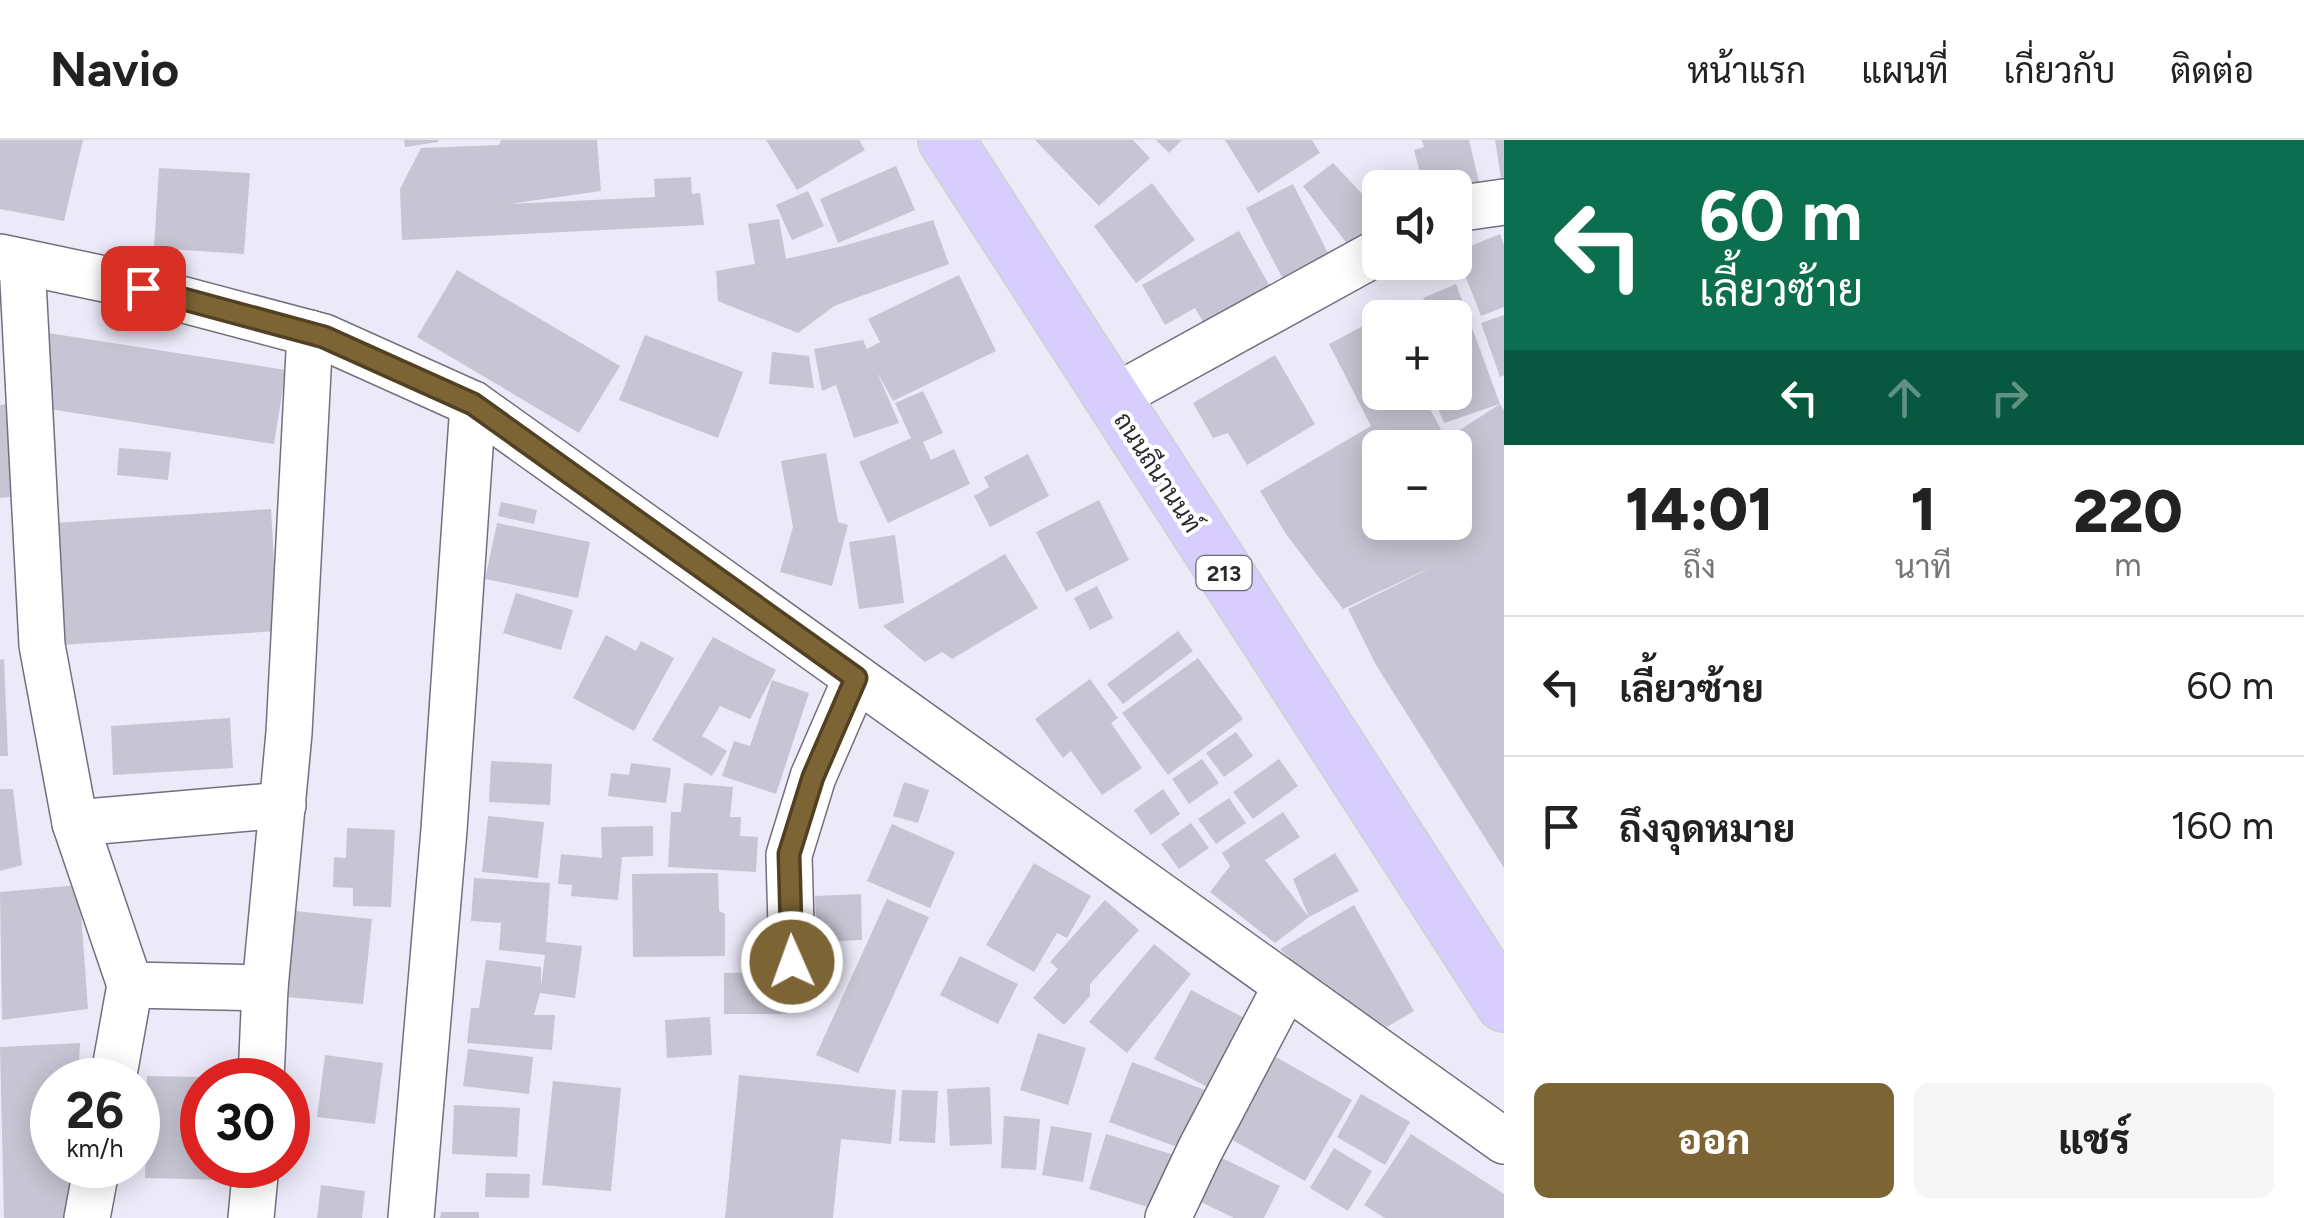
<!DOCTYPE html>
<html lang="th">
<meta charset="utf-8">
<style>
:root{--surface:#fff;--page:#f6f6f6;--text:#222;--muted:#767676;--line:#e0e0e0;--accent:#7d6435}
body{margin:0;font-family:Figtree,Sarabun,sans-serif;background:var(--page);color:var(--text);height:100vh;display:flex;flex-direction:column;font-size:38px;white-space:nowrap}
*{box-sizing:border-box;margin:0}
p{font-size:32px;color:var(--muted)}
.icon{flex:none;width:55px;height:55px;fill:none;stroke:currentColor;stroke-width:2;stroke-linecap:round;stroke-linejoin:round}
.map{position:relative;flex:1;overflow:hidden}
.details{display:flex;flex-direction:column;background:var(--surface);width:800px}
.details>*{flex:none}
.top-card{background:#0b6e4f;color:#fff;overflow:hidden}
.fabs{position:absolute;left:1362px;top:30px;display:grid;gap:20px}
.fabs a{display:grid;place-items:center;width:110px;height:110px;border-radius:15px;background:var(--surface);box-shadow:0 5px 25px #0003;font-size:50px}
.speed{position:absolute;left:30px;top:918px;display:flex;gap:20px;font-size:50px;font-weight:700;text-align:center}
.speed>*{display:grid;place-content:center;width:130px;height:130px;border-radius:50%;background:var(--surface);box-shadow:0 5px 25px #0003;line-height:1}
.speed small{font-size:25px;font-weight:400}
.speed .limit{border:15px solid #d22;background:#fff;color:#111}
.pin{position:absolute;display:grid;place-items:center;width:85px;height:85px;color:#fff;margin:-42px;border-radius:20px;box-shadow:0 5px 15px #0006}
.me{position:absolute;width:110px;margin:-55px;rotate:358deg;stroke-linejoin:round;filter:drop-shadow(0 0 8px #0008)}
.turn{display:flex;align-items:center;gap:35px;height:210px;padding:0 30px;font-size:45px}
.turn .icon{width:130px;height:130px;stroke-width:2.5}
.turn b{display:block;font-size:70px;line-height:85px}
.lanes{display:flex;align-items:center;height:95px;padding:0 30px;background:#0003;justify-content:center;gap:50px;direction:ltr}
.lanes .off{opacity:.35}
.eta{display:flex;justify-content:space-evenly;align-items:center;height:170px;text-align:center}
.eta b{font-size:60px;font-weight:800;line-height:70px}
.primary-button{display:flex;gap:20px;margin-top:auto;padding:20px 30px}
.primary-button a{flex:1;height:115px;border-radius:15px;background:var(--accent);color:#fff;font-size:40px;font-weight:800;line-height:115px;text-align:center}
.primary-button a+a{background:var(--page);color:var(--text)}
ul{padding:0;list-style:none}
li{display:flex;align-items:center;gap:30px;height:140px;padding:0 30px;border-top:2px solid var(--line)}
li div{flex:1}
li b{display:block;font-size:38px}
li em{font-style:normal}
header{display:flex;align-items:center;gap:60px;box-sizing:border-box;height:140px;padding:0 50px;background:var(--surface);border-bottom:2px solid var(--line)}
header strong{font-size:48px}
nav{display:flex;gap:55px;margin-inline-start:auto;font-size:35px}
main{display:flex;flex:1;min-height:0}
.map>svg:first-child{display:block}
.building{fill:#c7c5d3;fill-rule:evenodd}
.lines{fill:none;stroke-linecap:round;stroke-linejoin:round}
.minor-casing{stroke:#72707e;stroke-width:48}
.major-casing{stroke:#d0d0d1;stroke-width:58}
.minor{stroke:#fff;stroke-width:45}
.major{stroke:#d7cefd;stroke-width:55}
.route-casing{stroke:#514122;stroke-width:25}
.route{stroke:#7d6435;stroke-width:18}
.labels{text-anchor:middle;dominant-baseline:central;stroke-width:8;stroke-linejoin:round;paint-order:stroke}
.shield{fill:#fff;stroke:#6a6a6d;stroke-width:2.5}
.shield-label{font-size:22px;font-weight:bold;fill:#2a2a2f}
.street-label{font-size:25px;fill:#2a2a2f;stroke:#fff}
</style>
<header>
<strong>Navio</strong>
<nav><a>หน้าแรก</a><a>แผนที่</a><a>เกี่ยวกับ</a><a>ติดต่อ</a></nav>
</header>
<main>
<div class="map">
<svg width="1504" height="1078" viewBox="0 0 1504 1078">
<rect width="100%" height="100%" fill="#eceaf9"/>
<g class="building">
<polygon points="0,0 83,0 64,81 0,69"/>
<polygon points="404,0 438,0 438,2 405,7"/>
<polygon points="501,0 597,0 601,51 509,64 655,57 654,39 691,37 692,54 700,53 704,85 402,100 400,49 421,8 499,5"/>
<polygon points="766,0 859,0 865,10 797,50"/>
<polygon points="1035,0 1133,0 1150,18 1099,66"/>
<polygon points="1156,0 1182,0 1169,13"/>
<polygon points="1225,0 1312,0 1320,13 1258,53"/>
<polygon points="1422,0 1469,0 1480,46 1424,48 1414,10 1424,7"/>
<polygon points="1495,0 1504,0 1504,44 1502,44"/>
<polygon points="1333,23 1380,73 1380,95 1352,110 1303,46"/>
<polygon points="896,26 915,70 838,103 820,59"/>
<polygon points="159,28 250,33 244,114 154,108"/>
<polygon points="1152,43 1195,100 1136,143 1094,86"/>
<polygon points="1293,44 1331,119 1285,143 1246,68"/>
<polygon points="808,51 824,86 792,100 776,65"/>
<polygon points="779,79 786,119 843,106 933,80 949,124 834,166 798,193 718,161 716,131 755,124 748,84"/>
<polygon points="1239,91 1273,152 1207,189 1195,168 1165,185 1142,145"/>
<polygon points="1500,94 1504,105 1504,167 1481,176 1456,112"/>
<polygon points="457,130 620,226 579,293 417,197"/>
<polygon points="959,135 996,211 893,261 877,232 899,283 854,298 836,245 822,251 814,209 863,200 867,209 880,202 868,179"/>
<polygon points="1456,144 1500,264 1444,283 1431,252 1455,252 1455,178 1431,178 1423,158"/>
<polygon points="1504,175 1504,235 1500,237 1481,183"/>
<path d="M1380,177V252H1421L1446,299L1500,264L1504,270V728L1376,525L1348,469L1440,423L1343,469L1286,394L1260,351L1371,286L1329,204ZM1380,308H1455V382H1380Z"/>
<polygon points="48,193 286,230 274,304 36,267"/>
<polygon points="645,195 743,232 718,298 619,260"/>
<polygon points="772,212 809,216 814,248 769,244"/>
<polygon points="1275,215 1315,284 1247,325 1228,293 1213,298 1193,263"/>
<polygon points="923,251 943,293 923,302 931,320 954,309 970,344 888,383 859,322 911,298 895,263"/>
<polygon points="17,263 28,355 0,358 0,265"/>
<polygon points="119,308 171,312 168,340 117,335"/>
<polygon points="826,313 838,382 848,385 832,446 780,432 793,387 781,321"/>
<polygon points="1028,314 1049,356 990,387 974,356 989,347 984,337"/>
<polygon points="1099,360 1129,420 1066,452 1036,392"/>
<polygon points="501,362 537,370 534,384 498,376"/>
<polygon points="271,369 278,491 60,505 53,383"/>
<polygon points="497,383 590,402 578,458 485,439"/>
<polygon points="895,395 904,463 859,469 849,402"/>
<polygon points="1005,414 1038,468 952,519 942,512 925,522 883,486"/>
<polygon points="1097,446 1113,478 1090,490 1074,458"/>
<polygon points="516,453 573,470 561,510 503,493"/>
<polygon points="1178,491 1193,511 1123,564 1107,544"/>
<polygon points="606,495 636,511 641,501 674,518 634,591 573,558"/>
<polygon points="713,497 776,530 750,579 720,566 702,596 727,611 712,636 652,600"/>
<polygon points="1198,518 1243,579 1168,635 1122,573"/>
<polygon points="4,519 8,616 0,616 0,520"/>
<polygon points="1090,539 1118,578 1111,583 1142,628 1102,655 1071,611 1063,618 1035,579"/>
<polygon points="772,540 809,553 776,654 722,636 734,601 750,606"/>
<polygon points="230,578 233,628 113,635 111,586"/>
<polygon points="1236,592 1253,616 1224,637 1206,613"/>
<polygon points="1202,619 1219,643 1189,664 1172,639"/>
<polygon points="1279,619 1298,646 1253,679 1233,652"/>
<polygon points="491,621 552,624 550,665 489,662"/>
<polygon points="631,623 671,628 666,663 608,656 611,633 629,635"/>
<polygon points="904,642 929,650 918,683 893,676"/>
<polygon points="684,643 733,647 730,677 741,677 740,696 758,697 756,732 668,727 671,672 681,672"/>
<polygon points="0,649 13,649 22,725 0,731"/>
<polygon points="1163,649 1180,674 1151,695 1134,670"/>
<polygon points="1229,658 1246,683 1216,704 1198,679"/>
<polygon points="1283,672 1300,697 1265,720 1309,777 1293,739 1335,713 1359,751 1309,777 1275,803 1210,752 1230,726 1222,713"/>
<polygon points="488,676 544,682 538,738 482,732"/>
<polygon points="1191,683 1209,708 1179,729 1161,704"/>
<polygon points="892,684 955,712 930,768 867,741"/>
<polygon points="653,686 653,716 622,717 618,760 571,756 572,745 558,744 561,714 602,718 601,687"/>
<polygon points="347,688 395,690 391,767 353,766 353,748 333,747 334,717 346,718"/>
<polygon points="1034,723 1091,756 1067,798 1057,793 1034,832 986,805"/>
<polygon points="718,733 719,771 725,774 725,816 633,817 632,734"/>
<polygon points="474,738 550,743 546,802 582,806 575,858 540,853 534,875 555,875 552,910 467,903 471,868 479,868 486,820 541,827 541,846 545,815 499,810 501,783 471,781"/>
<polygon points="79,745 88,869 2,880 0,752"/>
<polygon points="861,754 862,800 817,802 815,756"/>
<polygon points="887,759 929,777 858,933 816,915"/>
<polygon points="1105,760 1139,790 1090,844 1090,856 1064,885 1033,858 1058,829 1050,822"/>
<polygon points="1354,765 1414,871 1387,887 1324,851 1280,809"/>
<polygon points="295,771 372,779 363,864 286,857"/>
<polygon points="1154,804 1191,834 1127,913 1089,882"/>
<polygon points="960,816 1018,844 998,884 940,855"/>
<polygon points="787,832 787,874 724,874 724,833"/>
<polygon points="1191,850 1250,881 1213,950 1154,919"/>
<polygon points="710,877 712,915 667,918 665,880"/>
<polygon points="1038,893 1086,908 1068,965 1020,950"/>
<polygon points="80,903 78,940 52,940 52,1025 74,1025 71,1078 4,1078 0,907"/>
<polygon points="468,909 533,917 529,954 463,946"/>
<polygon points="325,915 383,923 375,984 317,977"/>
<polygon points="1276,917 1352,960 1305,1041 1229,998"/>
<polygon points="1132,922 1210,952 1188,1011 1109,982"/>
<polygon points="739,935 896,950 891,1004 841,999 833,1078 725,1078"/>
<polygon points="147,936 202,937 202,1025 227,1025 226,1040 145,1038"/>
<polygon points="553,941 621,948 611,1051 542,1045"/>
<polygon points="990,947 992,1004 950,1006 947,949"/>
<polygon points="902,950 938,951 935,1003 899,1001"/>
<polygon points="1361,954 1410,982 1385,1025 1337,997"/>
<polygon points="454,965 520,968 517,1017 452,1014"/>
<polygon points="1004,976 1040,979 1036,1030 1001,1028"/>
<polygon points="1051,986 1092,993 1083,1042 1042,1035"/>
<polygon points="1106,994 1181,1017 1164,1072 1089,1049"/>
<polygon points="1411,994 1504,1054 1504,1078 1385,1078 1364,1065"/>
<polygon points="1334,1008 1372,1031 1348,1071 1310,1048"/>
<polygon points="1222,1018 1280,1046 1264,1078 1234,1078 1201,1062"/>
<polygon points="486,1033 530,1034 529,1058 485,1057"/>
<polygon points="321,1045 365,1051 362,1078 317,1078"/>
<polygon points="441,1072 479,1072 479,1078 440,1078"/>
</g>
<g class="lines">
<g class="minor-casing">
<g id="minor">
<polyline points="1455,69 1504,62"/>
<polyline points="0,117 109,140 324,197 473,264 1504,1001"/>
<polyline points="22,122 42,505 75,683 130,845 113,940"/>
<polyline points="1111,259 1380,111"/>
<polyline points="75,683 283,665"/>
<polyline points="792,821 789,715 813,637 856,538"/>
<polyline points="130,845 265,848"/>
<polyline points="261,940 265,848 289,593 310,193"/>
<polyline points="87,1078 97,1025"/>
<polyline points="251,1078 256,1025"/>
<polyline points="411,1078 444,690 473,264"/>
<polyline points="1168,1078 1200,1010 1286,846"/>
</g>
</g>
<g class="major-casing">
<polyline id="major" points="946,0 1504,864"/>
</g>
<use href="#minor" class="minor"/>
<use href="#major" class="major"/>
</g>
<g class="lines">
<g class="route-casing">
<polyline id="route" points="143,148 324,197 473,264 856,538 813,637 789,714 792,822"/>
</g>
<use href="#route" class="route"/>
</g>
<g class="labels">
<rect class="shield" x="1196.5" y="416" width="55" height="34" rx="8"/>
<g class="shield-label">
<text x="1224" y="433">213</text>
</g>
<g class="street-label">
<text transform="translate(1158 332) rotate(57)">ถนนถีนานนท์</text>
</g>
</g>
</svg>
<div class="fabs">
<a><svg class="icon" aria-label="sound" viewBox="0 0 24 24"><path d="M4 9h4l5-4v14l-5-4H4zM17 9q2 3 0 6"/></svg></a>
<a>+</a>
<a>−</a>
</div>
<div class="speed"><div>26<small>km/h</small></div><div class="limit">30</div></div>
<div class="pin" style="left:143px;top:148px;background:#d93025"><svg class="icon" aria-label="arrive" viewBox="0 0 24 24"><path d="M6 21V4h12l-3 4 3 4H6"/></svg></div>
<svg class="me" style="left:792px;top:822px" viewBox="-20 -20 40 40"><circle r="17" fill="#7d6435" stroke="#fff" stroke-width="3"/><path d="M0-11L8 9 0 5-8 9z" fill="#fff"/></svg>
</div>
<section class="details">
<div class="top-card">
<div class="turn"><svg class="icon" aria-label="left" viewBox="0 0 24 24"><path d="M17 20v-9H6M10 6l-5 5 5 5"/></svg><div><b>60 m</b>เลี้ยวซ้าย</div></div>
<div class="lanes"><svg class="icon" aria-label="left" viewBox="0 0 24 24"><path d="M17 20v-9H6M10 6l-5 5 5 5"/></svg><svg class="icon off" aria-label="ahead" viewBox="0 0 24 24"><path d="M12 20V5M6 11l6-6 6 6"/></svg><svg class="icon off" aria-label="right" viewBox="0 0 24 24"><path d="M7 20v-9h11M14 6l5 5-5 5"/></svg></div>
</div>
<div class="eta">
<div><b>14:01</b><p>ถึง</p></div>
<div><b>1</b><p>นาที</p></div>
<div><b>220</b><p>m</p></div>
</div>
<ul>
<li><svg class="icon" aria-label="left" viewBox="0 0 24 24"><path d="M17 20v-9H6M10 6l-5 5 5 5"/></svg><div><b>เลี้ยวซ้าย</b></div><em>60 m</em></li>
<li><svg class="icon" aria-label="arrive" viewBox="0 0 24 24"><path d="M6 21V4h12l-3 4 3 4H6"/></svg><div><b>ถึงจุดหมาย</b></div><em>160 m</em></li>
</ul>
<div class="primary-button"><a>ออก</a><a>แชร์</a></div>
</section>
</main>
